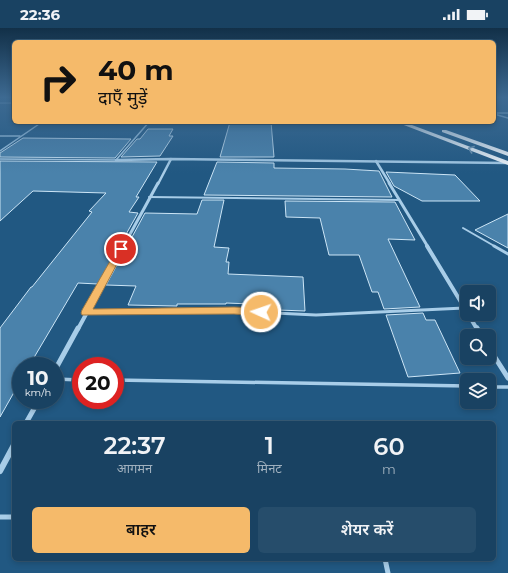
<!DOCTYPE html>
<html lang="hi">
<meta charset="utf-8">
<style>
:root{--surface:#194262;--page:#264d6b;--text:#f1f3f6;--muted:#9fb0be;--line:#375b77;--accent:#f5ba6a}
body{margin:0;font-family:Montserrat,"Noto Sans Devanagari",sans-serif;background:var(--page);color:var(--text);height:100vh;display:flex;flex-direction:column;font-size:15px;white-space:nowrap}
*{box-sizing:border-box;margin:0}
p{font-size:13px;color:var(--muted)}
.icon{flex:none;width:22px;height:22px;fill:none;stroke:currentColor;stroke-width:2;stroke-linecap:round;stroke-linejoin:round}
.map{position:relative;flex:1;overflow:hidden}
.sheet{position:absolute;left:12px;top:393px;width:484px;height:140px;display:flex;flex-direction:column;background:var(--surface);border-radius:6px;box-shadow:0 2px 6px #0003,0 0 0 1px var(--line)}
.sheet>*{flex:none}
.top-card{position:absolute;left:12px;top:12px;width:484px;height:84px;border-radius:6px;box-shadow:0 2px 6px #0003,0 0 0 1px var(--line);background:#f5ba6a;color:#111;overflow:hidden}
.tools{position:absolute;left:460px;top:257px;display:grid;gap:8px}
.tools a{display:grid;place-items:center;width:36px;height:36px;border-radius:6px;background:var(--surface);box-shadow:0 2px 6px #0003,0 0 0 1px var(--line);font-size:20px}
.speed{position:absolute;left:12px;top:329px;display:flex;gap:8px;font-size:20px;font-weight:700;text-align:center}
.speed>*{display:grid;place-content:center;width:52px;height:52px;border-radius:50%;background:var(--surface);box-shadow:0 2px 6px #0003,0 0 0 1px var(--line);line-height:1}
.speed small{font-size:10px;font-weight:400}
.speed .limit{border:6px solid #d22;background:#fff;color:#111}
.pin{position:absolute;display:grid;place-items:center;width:34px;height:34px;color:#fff;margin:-17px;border:2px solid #fff;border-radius:50%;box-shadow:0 1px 4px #0007}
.me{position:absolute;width:44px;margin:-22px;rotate:273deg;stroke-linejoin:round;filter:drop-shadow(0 0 3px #0008)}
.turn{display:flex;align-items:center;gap:14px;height:84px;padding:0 20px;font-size:18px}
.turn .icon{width:52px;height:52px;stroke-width:2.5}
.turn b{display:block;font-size:28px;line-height:34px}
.eta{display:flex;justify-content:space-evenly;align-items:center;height:68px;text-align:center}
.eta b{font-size:24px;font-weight:600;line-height:28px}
.primary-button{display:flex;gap:8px;margin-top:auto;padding:8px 20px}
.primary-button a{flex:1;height:46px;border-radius:6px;background:var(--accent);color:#111;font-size:16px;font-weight:600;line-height:46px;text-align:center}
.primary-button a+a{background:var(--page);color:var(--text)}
.status{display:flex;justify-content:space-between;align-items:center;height:28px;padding:0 20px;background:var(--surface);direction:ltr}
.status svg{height:11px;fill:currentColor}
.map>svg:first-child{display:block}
.building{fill:#4a82ab;stroke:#cce5f6}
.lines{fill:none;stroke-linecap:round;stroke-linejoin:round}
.service-far4{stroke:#a8cde8;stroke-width:1.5}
.service-far3{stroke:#a8cde8;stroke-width:2}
.service-far2{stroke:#a8cde8;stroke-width:3}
.service-far1{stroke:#a8cde8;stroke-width:3.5}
.service{stroke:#a8cde8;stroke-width:5}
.minor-far4{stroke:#a8cde8;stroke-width:2.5}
.minor-far3{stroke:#a8cde8;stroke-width:3}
.minor-far2{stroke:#a8cde8;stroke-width:4}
.minor-far1{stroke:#a8cde8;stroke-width:5}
.minor{stroke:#a8cde8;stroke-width:6}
.trunk{fill:#f5fafe;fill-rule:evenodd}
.oneway{stroke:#7699b4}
.route{fill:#f5ba6a;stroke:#9f7945}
</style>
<div class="status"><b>22:36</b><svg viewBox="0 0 49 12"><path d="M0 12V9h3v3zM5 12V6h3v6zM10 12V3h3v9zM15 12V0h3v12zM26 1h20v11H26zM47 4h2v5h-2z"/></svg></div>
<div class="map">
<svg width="508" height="545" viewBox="0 0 508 545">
<rect width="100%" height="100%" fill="#215882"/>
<g class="building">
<polygon points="230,94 271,94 274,129 220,129"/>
<polygon points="148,101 173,101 169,108 173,108 160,128 121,129 137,111 140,111"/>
<polygon points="23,110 131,111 115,130 0,129 0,125"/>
<polygon points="0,133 157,134 136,169 139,169 129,184 138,185 98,256 78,255 29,338 21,338 21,352 0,389 0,300 31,259 32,259 92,184 89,183 106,165 33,163 0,193"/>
<polygon points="217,134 274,135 274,140 345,141 379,143 392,169 204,167"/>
<polygon points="386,144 455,147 480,173 422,173 394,158"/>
<polygon points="202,172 224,172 214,219 229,220 226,234 229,234 228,246 303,249 305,283 278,282 278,277 226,275 226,276 177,276 177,278 128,277 136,258 106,257 145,185 197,186"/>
<polygon points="285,173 395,174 415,212 388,211 420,279 384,281 378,264 372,264 359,227 329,227 320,190 286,189"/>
<polygon points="508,186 508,220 475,202"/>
<polygon points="423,285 426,292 435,292 460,345 408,349 386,287"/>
</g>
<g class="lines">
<g class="service-far4">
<polyline points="0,75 14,75"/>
<polyline points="496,85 508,85"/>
<polyline points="494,86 508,90"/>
<polyline points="0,108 20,108"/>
<polyline points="0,123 42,94"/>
<polyline points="0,131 116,132 149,94"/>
</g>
<g class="service-far3">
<polyline points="149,169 399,172"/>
<polyline points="463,200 496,219"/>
</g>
<g class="service-far2">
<polyline points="494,218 508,226"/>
<polyline points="86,285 234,283 316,287 464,280"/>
</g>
<g class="service-far1">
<polyline points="55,351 81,352"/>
<polyline points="115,352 467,358"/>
<polyline points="489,359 508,359"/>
</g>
<g class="service">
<polyline points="0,489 14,489"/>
<polyline points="385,531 388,545"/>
</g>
<g class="minor-far4">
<polyline points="116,132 171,131 508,135"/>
<polyline points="376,133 390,156"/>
<polyline points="158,156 171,131"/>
</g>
<g class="minor-far3">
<polyline points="389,155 428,219"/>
<polyline points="123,219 158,155"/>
</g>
<g class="minor-far2">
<polyline points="427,218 467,284"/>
<polyline points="468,286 477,301"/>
<polyline points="78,301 123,218"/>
</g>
<g class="minor-far1">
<polyline points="477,300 482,308"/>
<polyline points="489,320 508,350"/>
<polyline points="55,342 78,300"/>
<polyline points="26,395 39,372"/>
</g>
<polyline class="minor" points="0,443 14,417"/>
<g class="trunk">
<polygon points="396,94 404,94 508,133 508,137"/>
<polygon points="442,102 446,102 508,124 508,128 442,104"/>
</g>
</g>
<defs><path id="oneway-chevron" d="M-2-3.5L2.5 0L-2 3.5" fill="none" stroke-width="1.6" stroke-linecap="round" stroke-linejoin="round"/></defs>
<use class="oneway" href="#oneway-chevron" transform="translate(471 121) rotate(-160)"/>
<linearGradient id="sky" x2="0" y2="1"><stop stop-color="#123048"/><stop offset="0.48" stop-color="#3d6a92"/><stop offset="1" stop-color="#3d6a92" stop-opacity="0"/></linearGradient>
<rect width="508" height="145" fill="url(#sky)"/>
<polygon class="route" points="121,218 125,221 93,281 234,279 261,280 265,282 266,284 265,287 261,288 234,286 82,287 81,285 82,282 117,221"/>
</svg>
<div class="tools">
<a><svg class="icon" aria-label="sound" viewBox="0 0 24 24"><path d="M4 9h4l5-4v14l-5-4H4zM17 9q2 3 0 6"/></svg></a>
<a><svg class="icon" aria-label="search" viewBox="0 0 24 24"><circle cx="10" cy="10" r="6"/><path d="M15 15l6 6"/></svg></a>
<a><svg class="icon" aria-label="layers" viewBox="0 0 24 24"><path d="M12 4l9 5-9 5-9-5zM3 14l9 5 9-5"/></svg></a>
</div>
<div class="speed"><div>10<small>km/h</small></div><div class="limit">20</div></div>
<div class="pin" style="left:121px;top:221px;background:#d93025"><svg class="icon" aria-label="arrive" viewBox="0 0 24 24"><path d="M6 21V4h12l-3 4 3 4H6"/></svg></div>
<svg class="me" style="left:261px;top:284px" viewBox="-20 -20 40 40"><circle r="17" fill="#f5ba6a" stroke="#fff" stroke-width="3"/><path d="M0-11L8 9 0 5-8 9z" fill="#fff"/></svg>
<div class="top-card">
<div class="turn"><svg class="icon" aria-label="right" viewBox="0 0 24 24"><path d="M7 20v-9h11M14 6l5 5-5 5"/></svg><div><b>40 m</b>दाएँ मुड़ें</div></div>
</div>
<section class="sheet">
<div class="eta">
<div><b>22:37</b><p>आगमन</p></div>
<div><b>1</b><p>मिनट</p></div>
<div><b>60</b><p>m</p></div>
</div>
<div class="primary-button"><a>बाहर</a><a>शेयर करें</a></div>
</section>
</div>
